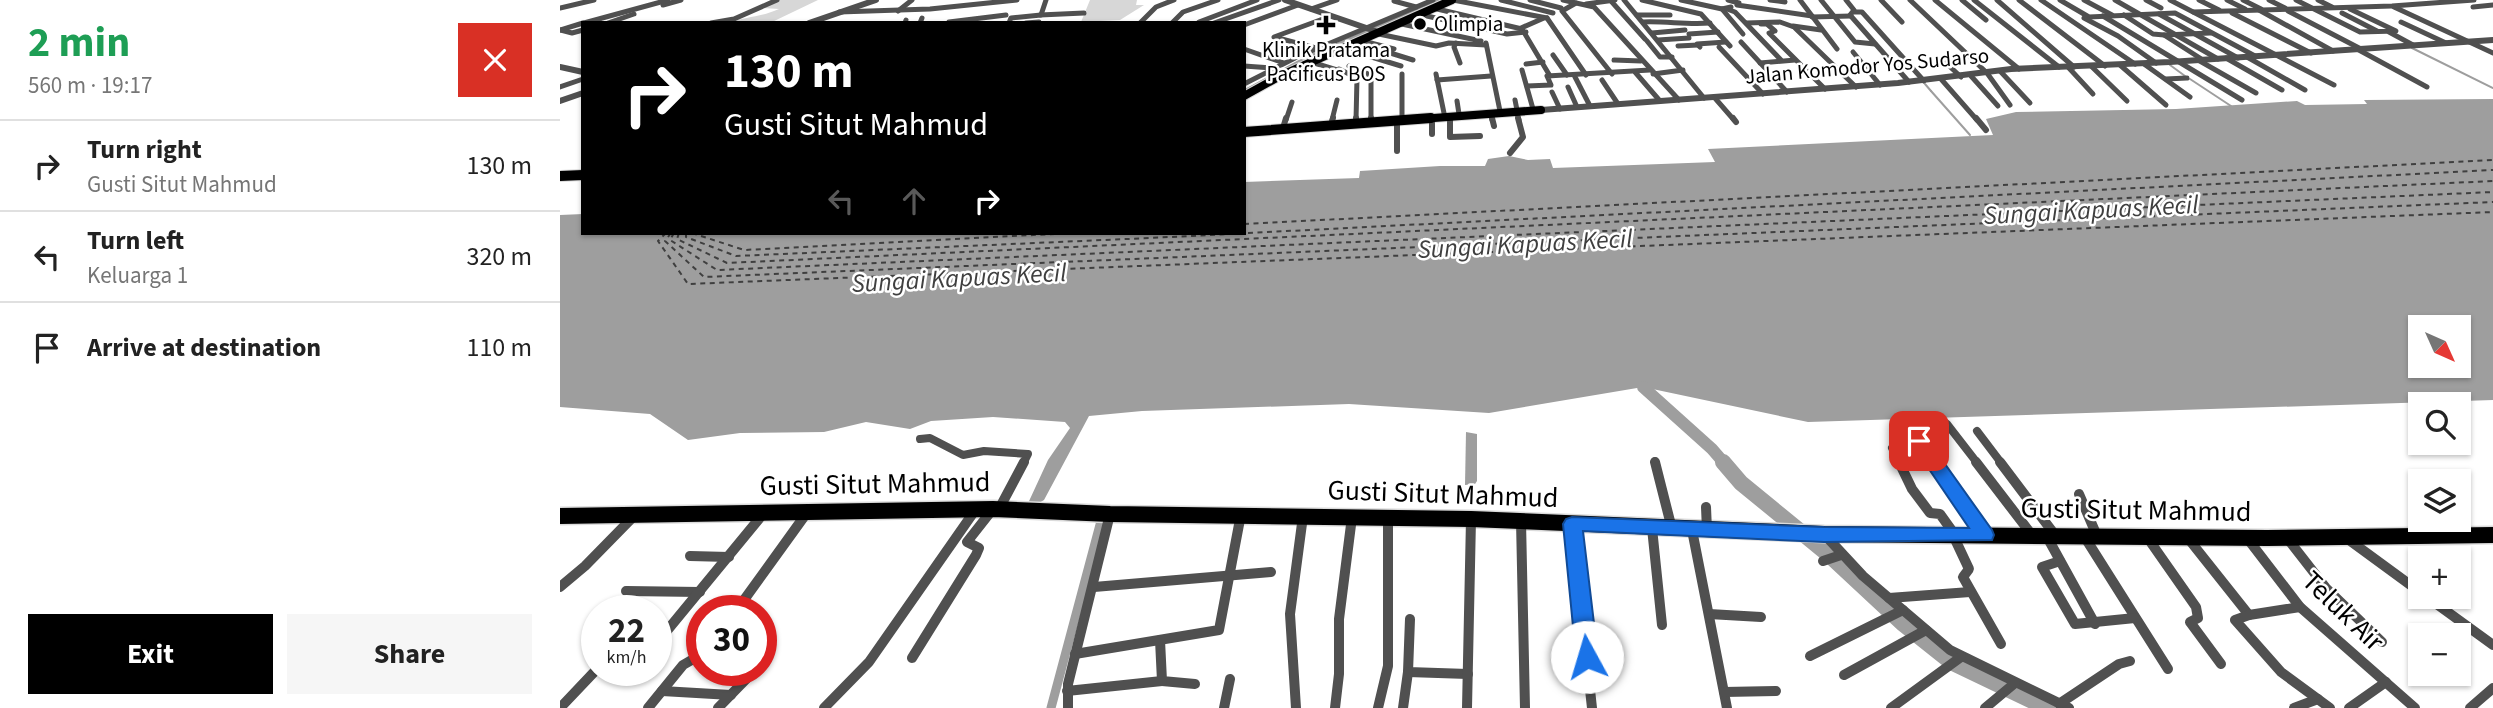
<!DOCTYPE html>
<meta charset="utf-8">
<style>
:root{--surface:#fff;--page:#f6f6f6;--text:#222;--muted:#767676;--line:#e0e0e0;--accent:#000}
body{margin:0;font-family:"Source Sans 3",sans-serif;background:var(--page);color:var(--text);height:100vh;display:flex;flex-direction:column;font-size:26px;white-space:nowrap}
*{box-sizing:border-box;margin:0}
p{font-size:23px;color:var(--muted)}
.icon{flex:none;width:38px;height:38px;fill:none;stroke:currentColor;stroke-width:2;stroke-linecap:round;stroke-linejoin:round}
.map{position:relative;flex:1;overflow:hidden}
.drawer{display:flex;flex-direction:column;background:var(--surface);width:560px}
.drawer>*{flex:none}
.banner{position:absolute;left:21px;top:21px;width:665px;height:214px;border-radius:0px;box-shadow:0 2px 5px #0004;background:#000;color:#fff;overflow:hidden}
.needle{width:46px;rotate:135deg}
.fabs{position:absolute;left:1848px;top:315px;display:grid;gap:14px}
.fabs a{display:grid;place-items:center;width:63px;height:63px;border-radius:0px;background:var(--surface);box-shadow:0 2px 5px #0004;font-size:35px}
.speed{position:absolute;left:21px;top:595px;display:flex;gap:14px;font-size:35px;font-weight:700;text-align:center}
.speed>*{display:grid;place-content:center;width:91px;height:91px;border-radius:50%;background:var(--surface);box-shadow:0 2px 5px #0004;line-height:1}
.speed small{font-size:18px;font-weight:400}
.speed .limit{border:10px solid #d22;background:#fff;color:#111}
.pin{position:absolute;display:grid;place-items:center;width:60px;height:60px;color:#fff;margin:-30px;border-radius:14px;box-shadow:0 4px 10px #0006}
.me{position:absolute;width:77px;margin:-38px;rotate:354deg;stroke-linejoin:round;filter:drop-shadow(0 0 5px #0008)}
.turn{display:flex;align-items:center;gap:24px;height:147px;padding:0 28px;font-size:32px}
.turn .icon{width:91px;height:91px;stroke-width:2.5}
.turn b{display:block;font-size:49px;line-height:60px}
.lanes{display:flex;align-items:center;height:66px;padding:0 28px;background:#0003;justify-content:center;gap:35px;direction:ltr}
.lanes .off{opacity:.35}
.round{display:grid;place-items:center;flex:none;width:74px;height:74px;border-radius:0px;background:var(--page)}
.head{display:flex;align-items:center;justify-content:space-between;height:119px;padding:0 28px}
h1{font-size:42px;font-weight:700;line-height:52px;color:#1e9e55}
.primary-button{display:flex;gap:14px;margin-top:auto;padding:14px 28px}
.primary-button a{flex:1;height:80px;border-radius:0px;background:var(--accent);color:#fff;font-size:28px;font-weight:700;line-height:80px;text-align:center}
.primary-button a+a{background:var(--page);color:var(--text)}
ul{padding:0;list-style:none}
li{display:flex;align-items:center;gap:21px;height:91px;padding:0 28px;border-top:2px solid var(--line)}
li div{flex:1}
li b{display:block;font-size:26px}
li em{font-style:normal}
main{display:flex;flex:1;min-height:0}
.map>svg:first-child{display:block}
.green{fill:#d7d7d7}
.water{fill:#9e9e9e;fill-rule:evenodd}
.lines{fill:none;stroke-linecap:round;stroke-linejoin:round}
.stream{stroke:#9e9e9e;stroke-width:2}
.canal-far1{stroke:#9e9e9e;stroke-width:4.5}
.canal{stroke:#9e9e9e;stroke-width:9}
.river-far1{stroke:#9e9e9e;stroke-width:12}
.river{stroke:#9e9e9e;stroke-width:16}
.ferry{stroke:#3f3f3f;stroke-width:2;stroke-dasharray:5 4.5;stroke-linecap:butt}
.primary-casing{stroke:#dbdbdb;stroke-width:10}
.trunk-far2-casing{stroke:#dbdbdb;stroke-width:10}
.trunk-far1-casing{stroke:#dbdbdb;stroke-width:12}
.trunk-casing{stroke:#dbdbdb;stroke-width:19}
.minor-far3{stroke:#505050;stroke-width:5}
.minor-far2{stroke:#505050;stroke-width:6}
.minor-far1{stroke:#505050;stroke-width:8}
.minor{stroke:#505050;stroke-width:10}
.tertiary{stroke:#505050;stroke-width:6}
.primary{stroke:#000;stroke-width:8}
.trunk-far2{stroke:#000;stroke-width:8}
.trunk-far1{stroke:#000;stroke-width:10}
.trunk{stroke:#000;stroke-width:16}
.route{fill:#1a73e8;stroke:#114b97;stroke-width:2}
.poi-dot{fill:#000;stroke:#fff;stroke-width:2.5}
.labels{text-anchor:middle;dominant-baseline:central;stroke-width:5;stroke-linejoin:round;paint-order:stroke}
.far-poi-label{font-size:21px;fill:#000;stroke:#fff;text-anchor:start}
.far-street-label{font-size:21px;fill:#000;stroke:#fff}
.water-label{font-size:26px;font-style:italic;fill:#3f3f3f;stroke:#fff}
.near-street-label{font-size:28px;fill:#000;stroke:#fff}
</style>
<main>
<section class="drawer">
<div class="head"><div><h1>2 min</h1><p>560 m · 19:17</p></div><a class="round" style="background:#d93025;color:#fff"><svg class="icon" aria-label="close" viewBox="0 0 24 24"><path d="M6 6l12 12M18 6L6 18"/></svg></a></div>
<ul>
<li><svg class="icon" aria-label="right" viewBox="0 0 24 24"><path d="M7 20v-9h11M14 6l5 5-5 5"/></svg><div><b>Turn right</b><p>Gusti Situt Mahmud</p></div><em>130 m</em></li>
<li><svg class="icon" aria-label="left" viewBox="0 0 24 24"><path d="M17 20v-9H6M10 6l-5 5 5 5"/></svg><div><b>Turn left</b><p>Keluarga 1</p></div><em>320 m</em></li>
<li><svg class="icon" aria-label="arrive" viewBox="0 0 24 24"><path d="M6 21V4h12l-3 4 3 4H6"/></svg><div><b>Arrive at destination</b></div><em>110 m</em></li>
</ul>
<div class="primary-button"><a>Exit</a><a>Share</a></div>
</section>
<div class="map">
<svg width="1933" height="708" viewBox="0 0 1933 708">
<rect width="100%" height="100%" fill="#fff"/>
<g class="green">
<path d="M220,0H258L210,23H169C186,16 202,17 219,9L202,8Z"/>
<polygon points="530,0 577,0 576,5 584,5 560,20 521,22"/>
</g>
<g class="water">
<path d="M1933,99V400L1248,422L1083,387L929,413L789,404L582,411L529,416L484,500L464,512L488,460L510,428L505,422L433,417L371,421L350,429L306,422L264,432L180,433L128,440L90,414L0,407V215L23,214V233H684V182L799,178L800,171L880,166H925L928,159L949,156L968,160L990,159L993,168L1155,162L1148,149L1433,135L1426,119L1456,112L1616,109L1737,101L1745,105L1807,104L1804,100ZM1860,327H1899V366H1860Z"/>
<polygon points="906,432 917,434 917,481 915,484 905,485"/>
</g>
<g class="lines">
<g class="stream">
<polyline points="1852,48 1933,88"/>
<polyline points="1610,65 1625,76"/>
<polyline points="1630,79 1671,106"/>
<polyline points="1365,84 1371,91"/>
<polyline points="1371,91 1410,135"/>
</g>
<polyline class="canal-far1" points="684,92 747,58 881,0"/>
<polyline class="canal" points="491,708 541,521 535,517"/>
<polyline class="river-far1" points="1083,387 1152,449 1165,464"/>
<polyline class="river" points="1163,462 1181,483 1269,555 1342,623 1391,662 1487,708"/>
<g class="ferry">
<polyline points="684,224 1933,160"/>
<polyline points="106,233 98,241 128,284 1933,212"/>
<polyline points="111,233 105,241 144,277 1933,202"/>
<polyline points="114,233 110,240 157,270 1933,192"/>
<polyline points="119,233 117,239 167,263 1933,181"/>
<polyline points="126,233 126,237 176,256 590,238 1933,170"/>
<polyline points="132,233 184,250 512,233"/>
</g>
<g class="primary-casing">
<polyline id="primary" points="684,96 722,75 892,0"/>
</g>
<g class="trunk-far2-casing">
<polyline id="trunk-far2" points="847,120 981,110"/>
</g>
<g class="trunk-far1-casing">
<g id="trunk-far1">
<polyline points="684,132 871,118"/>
<polyline points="0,176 23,175"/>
</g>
</g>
<g class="trunk-casing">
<polyline id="trunk" points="0,516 433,509 550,514 911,519 1264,534 1707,538 1933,535"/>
</g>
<g class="minor-far3">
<polyline points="893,0 987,18"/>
<polyline points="941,0 993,13"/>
<polyline points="970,0 1001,8"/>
<polyline points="1003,0 1034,7 1119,100"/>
<polyline points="1064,0 1144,98"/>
<polyline points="1082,0 1141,14 1170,46"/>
<polyline points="1121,0 1162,9 1171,7"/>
<polyline points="1168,0 1179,3 1177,5 1252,16"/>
<polyline points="1210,0 1225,2"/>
<polyline points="1240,0 1277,49"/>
<polyline points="1261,0 1295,42 1315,44"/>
<polyline points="1286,0 1294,10 1290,15 1349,82"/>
<polyline points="1321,0 1342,22"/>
<polyline points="1350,0 1427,73 1450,105"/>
<polyline points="1375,0 1459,69"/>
<polyline points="1402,0 1426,20"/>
<polyline points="1414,0 1499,67"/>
<polyline points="1437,0 1514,67"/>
<polyline points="1459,0 1545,66"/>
<polyline points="1481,0 1575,64"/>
<polyline points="1500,0 1529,17 1615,13 1695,56"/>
<polyline points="1524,0 1552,15"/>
<polyline points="1555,0 1658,59"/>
<polyline points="1586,0 1601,8"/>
<polyline points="1610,0 1774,85"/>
<polyline points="1639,0 1659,10"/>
<polyline points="1667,0 1685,9"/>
<polyline points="1683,0 1701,9"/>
<polyline points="1709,0 1725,8"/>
<polyline points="1736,0 1800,32 1836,31 1790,9"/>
<polyline points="1758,0 1772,7"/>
<polyline points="834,1 856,7"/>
<polyline points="1051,1 1085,39"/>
<polyline points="1016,3 1002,11 1052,74"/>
<polyline points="1026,4 1055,0"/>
<polyline points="103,5 121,0"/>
<polyline points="1834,7 1933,53"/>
<polyline points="1913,7 1933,5"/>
<polyline points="0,8 34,0"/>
<polyline points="873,8 962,29 990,76"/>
<polyline points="751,9 777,0"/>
<polyline points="1162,9 1183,34"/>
<polyline points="1167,9 1175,12 1221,60"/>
<polyline points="1699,10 1773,51"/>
<polyline points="338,11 352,0"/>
<polyline points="1728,11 1801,49"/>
<polyline points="279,12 370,9 457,0"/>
<polyline points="1293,12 1302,12 1364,81"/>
<polyline points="1633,12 1832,6 1914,0"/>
<polyline points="1672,13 1751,53"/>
<polyline points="1782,13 1817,31"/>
<polyline points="858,14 947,34 966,32"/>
<polyline points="1599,14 1678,58"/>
<polyline points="480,15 524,13"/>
<polyline points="1077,15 1110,15"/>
<polyline points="1564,15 1593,34 1604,35"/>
<polyline points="1543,16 1682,100"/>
<polyline points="1252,17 1291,16"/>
<polyline points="987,18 1026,75"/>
<polyline points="1524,18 1558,36 1596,63"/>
<polyline points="389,22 446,15"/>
<polyline points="639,22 697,0"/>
<path d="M1083,22C1107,21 1127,25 1150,23"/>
<polyline points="1841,22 1886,43"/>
<polyline points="24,23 108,0"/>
<polyline points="48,23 74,14"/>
<polyline points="151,23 174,19 217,0"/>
<polyline points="345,23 346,20"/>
<polyline points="360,23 362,18"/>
<polyline points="449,23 451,18 481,15 486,0"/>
<polyline points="466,23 479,22"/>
<polyline points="580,23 596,7 614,0"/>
<polyline points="612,23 623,12 658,0"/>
<polyline points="654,23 719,0"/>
<polyline points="837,23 921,41"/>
<polyline points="1186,23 1220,22 1234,27 1296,87"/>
<polyline points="1201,24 1207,24 1215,31 1209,33 1265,89"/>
<polyline points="684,25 738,5"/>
<polyline points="1233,26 1261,30"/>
<polyline points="961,28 984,18"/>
<polyline points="0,30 23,23"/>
<polyline points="0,30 12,33 23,30"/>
<polyline points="1829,32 1853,45"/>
<polyline points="814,33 876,46 889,43 926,45"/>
<polyline points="1092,33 1125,30"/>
<polyline points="1129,34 1158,32"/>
<polyline points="799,40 834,49 827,52 853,60"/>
<polyline points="1098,40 1129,38"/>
<polyline points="1087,41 1100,57 1112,57"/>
<polyline points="1181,42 1227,92"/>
<polyline points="896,43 894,47 900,63"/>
<polyline points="926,43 940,111"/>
<polyline points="1118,46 1138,45"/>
<polyline points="1140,47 1137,44 1166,42"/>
<polyline points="1159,47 1203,94"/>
<polyline points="756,48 714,37 771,16"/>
<polyline points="782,48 841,66"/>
<polyline points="684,49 724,63"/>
<polyline points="1797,49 1867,87"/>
<polyline points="1293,52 1320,85"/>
<polyline points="993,55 1007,75"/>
<polyline points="1687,57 1745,90"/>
<polyline points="1666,58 1722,90"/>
<polyline points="1054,60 1081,61"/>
<polyline points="1638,60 1696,93"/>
<polyline points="1643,60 1604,35 1650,33"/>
<polyline points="751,62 777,70"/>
<polyline points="1200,63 1235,60"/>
<polyline points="1386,63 1401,77"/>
<polyline points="966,64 983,62"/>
<polyline points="1584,64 1630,97"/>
<polyline points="1560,65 1606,105"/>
<polyline points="684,66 712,68"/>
<polyline points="789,66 811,75"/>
<polyline points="1531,66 1567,101"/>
<polyline points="1508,67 1533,94"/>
<polyline points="779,69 797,78 811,75"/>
<polyline points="962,70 973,109"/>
<polyline points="1440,71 1470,103"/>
<polyline points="1075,72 1100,101"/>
<polyline points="842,74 842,119"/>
<polyline points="876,74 885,118"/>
<polyline points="1093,74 1123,70"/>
<polyline points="811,75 811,120"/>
<polyline points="1014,75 1030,106"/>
<polyline points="1411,76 1438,106"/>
<polyline points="757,78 777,70"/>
<polyline points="1381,79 1417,120"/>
<polyline points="1606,79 1627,78"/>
<polyline points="877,80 931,76"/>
<polyline points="1042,80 1058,104"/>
<polyline points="684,84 737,57 873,0"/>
<polyline points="967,86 991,85 987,76 1090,70"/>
<polyline points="0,87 23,79"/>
<polyline points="1008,87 1017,107"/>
<polyline points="992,92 1000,109"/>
<polyline points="1154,97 1174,120"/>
<polyline points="955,100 957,110"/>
<polyline points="897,101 899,114"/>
<polyline points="957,113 959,120"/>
<polyline points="931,115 932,120"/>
<polyline points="726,120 732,102"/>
<polyline points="772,120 777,100"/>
<polyline points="796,120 797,78"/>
</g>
<g class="minor-far2">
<polyline points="811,118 811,123"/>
<polyline points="890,118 890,137 920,136"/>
<polyline points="932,118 934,126"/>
<polyline points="1173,118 1176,122"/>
<polyline points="1416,118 1426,130"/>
<polyline points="872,119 872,134"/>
<polyline points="837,122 837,151"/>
<polyline points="796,123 796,118"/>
<polyline points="771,125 773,118"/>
<polyline points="723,128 726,118"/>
<polyline points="950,153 963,137 958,118"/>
</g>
<g class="minor-far1">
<polyline points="1387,424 1418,464"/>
<polyline points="1417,431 1442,464"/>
<polyline points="360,439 370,438 403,455 424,451 468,454 463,464"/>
<polyline points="1359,441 1375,464"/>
<polyline points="1332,448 1340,464"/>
<polyline points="1095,461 1096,464"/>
</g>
<g class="minor">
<polyline points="1095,462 1112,529"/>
<polyline points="1339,462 1352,489 1370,513 1380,514 1395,535"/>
<polyline points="1374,462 1425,535"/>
<polyline points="1416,462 1472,535"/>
<polyline points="1440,462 1495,535"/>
<polyline points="1519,494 1537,536"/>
<polyline points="1146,507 1147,530"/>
<polyline points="439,509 464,462"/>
<polyline points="961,521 965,708"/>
<polyline points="1012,524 1032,708"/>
<polyline points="1092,528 1102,625"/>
<polyline points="1132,530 1167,708"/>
<polyline points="1264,534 1303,576 1390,650 1509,708"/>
<polyline points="1393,535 1409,569 1403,577 1441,644"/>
<polyline points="1486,535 1535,624"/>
<polyline points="1524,536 1608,669"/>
<polyline points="1587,537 1636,607 1638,618 1630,622 1661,664"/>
<polyline points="1627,537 1689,615"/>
<polyline points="1687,538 1740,607 1855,708"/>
<polyline points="1727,538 1766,588 1822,642"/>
<polyline points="1789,540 1860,592"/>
<polyline points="130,556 169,557"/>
<polyline points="1263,561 1281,555"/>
<polyline points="1500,561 1482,567 1515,624 1575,618"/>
<polyline points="0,587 25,566 73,517"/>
<polyline points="534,587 711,572"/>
<polyline points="66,591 140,592"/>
<polyline points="1867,597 1933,645"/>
<polyline points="1329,598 1410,592"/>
<polyline points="1740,607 1689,615 1675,620 1721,672 1770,708"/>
<polyline points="176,611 246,514"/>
<polyline points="1149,614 1201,617"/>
<polyline points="850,619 848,672 908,674"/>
<polyline points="600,640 602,681 635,684"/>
<polyline points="96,644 203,514"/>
<polyline points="515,654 659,630 681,514"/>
<polyline points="1250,656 1343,610"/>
<polyline points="352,658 416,555 419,548 407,542 433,509"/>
<polyline points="1284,675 1366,630"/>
<polyline points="102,691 171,695"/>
<polyline points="507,691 602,681"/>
<polyline points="1164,692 1216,691"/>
<polyline points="1499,704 1559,664 1570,661"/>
<polyline points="0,708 37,669"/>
<polyline points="88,708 123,665 142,654"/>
<polyline points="158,708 192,673"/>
<polyline points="264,708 309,662 416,509"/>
<polyline points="508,708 508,684 550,514"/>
<polyline points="664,708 670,679"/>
<polyline points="736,708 730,614 743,516"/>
<polyline points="775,708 779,674 779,619 792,517"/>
<polyline points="818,708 828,666 828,518"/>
<polyline points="843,708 848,672"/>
<polyline points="907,708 911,519"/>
<polyline points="1331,708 1401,657"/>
<polyline points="1425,708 1455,683"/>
<polyline points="1734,708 1758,699"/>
<polyline points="1789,708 1826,682"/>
<polyline points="1910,708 1933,688"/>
</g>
<g class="tertiary">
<polyline points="725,0 818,32"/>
<polyline points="249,23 316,0"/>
<polyline points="0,67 23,72"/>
<polyline points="0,101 23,93"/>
<polyline points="981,110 1338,83 1451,69 1610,62 1933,40"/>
</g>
<use href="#primary" class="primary"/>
<use href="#trunk-far2" class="trunk-far2"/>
<use href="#trunk-far1" class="trunk-far1"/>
<use href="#trunk" class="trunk"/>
</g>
<polygon class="route" points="1359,435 1365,436 1432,530 1434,535 1432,540 1264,542 1023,531 1038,657 1035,664 1027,666 1019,664 1016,657 1003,524 1006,519 1012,517 1264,527 1409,528 1350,441"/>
<g class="poi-dot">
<circle cx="860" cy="24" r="7"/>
<path d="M762.5 14.5h7v7h7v7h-7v7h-7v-7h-7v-7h7z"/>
</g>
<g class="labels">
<g class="far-poi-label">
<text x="874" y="24">Olimpia</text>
<text x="766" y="50" text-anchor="middle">Klinik Pratama<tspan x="766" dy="24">Pacificus BOS</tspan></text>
</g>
<g class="far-street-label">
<text transform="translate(1307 66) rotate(-5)">Jalan Komodor Yos Sudarso</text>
</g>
<g class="water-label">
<text transform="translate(1531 210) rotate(-3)">Sungai Kapuas Kecil</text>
<text transform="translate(965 244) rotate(-3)">Sungai Kapuas Kecil</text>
<text transform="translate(399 278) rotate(-3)">Sungai Kapuas Kecil</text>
</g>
<g class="near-street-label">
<text transform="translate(315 484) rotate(-1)">Gusti Situt Mahmud</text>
<text transform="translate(883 494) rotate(2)">Gusti Situt Mahmud</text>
<text transform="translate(1576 510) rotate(1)">Gusti Situt Mahmud</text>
<text transform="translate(1783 611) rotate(44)">Teluk Air</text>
</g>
</g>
</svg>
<div class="fabs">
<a><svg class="needle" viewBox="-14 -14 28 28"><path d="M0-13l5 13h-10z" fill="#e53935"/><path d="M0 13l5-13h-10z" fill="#767676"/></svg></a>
<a><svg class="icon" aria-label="search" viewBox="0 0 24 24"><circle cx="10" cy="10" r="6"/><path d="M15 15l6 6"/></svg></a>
<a><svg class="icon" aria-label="layers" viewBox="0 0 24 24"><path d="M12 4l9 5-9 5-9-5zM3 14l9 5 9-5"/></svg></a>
<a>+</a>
<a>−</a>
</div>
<div class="speed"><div>22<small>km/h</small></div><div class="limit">30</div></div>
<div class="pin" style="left:1359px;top:441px;background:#d93025"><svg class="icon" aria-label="arrive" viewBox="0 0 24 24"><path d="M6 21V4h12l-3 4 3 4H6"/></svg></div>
<svg class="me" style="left:1027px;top:657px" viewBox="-20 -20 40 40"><circle r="19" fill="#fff"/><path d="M0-13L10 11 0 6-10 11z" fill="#1a73e8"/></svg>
<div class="banner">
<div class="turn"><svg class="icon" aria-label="right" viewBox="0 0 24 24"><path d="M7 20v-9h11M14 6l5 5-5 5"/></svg><div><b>130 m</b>Gusti Situt Mahmud</div></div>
<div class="lanes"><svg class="icon off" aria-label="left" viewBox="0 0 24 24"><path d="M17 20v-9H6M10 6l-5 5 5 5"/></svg><svg class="icon off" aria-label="ahead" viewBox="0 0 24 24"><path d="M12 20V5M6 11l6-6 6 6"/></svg><svg class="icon" aria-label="right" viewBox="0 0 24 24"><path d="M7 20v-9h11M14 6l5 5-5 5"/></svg></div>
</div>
</div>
</main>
